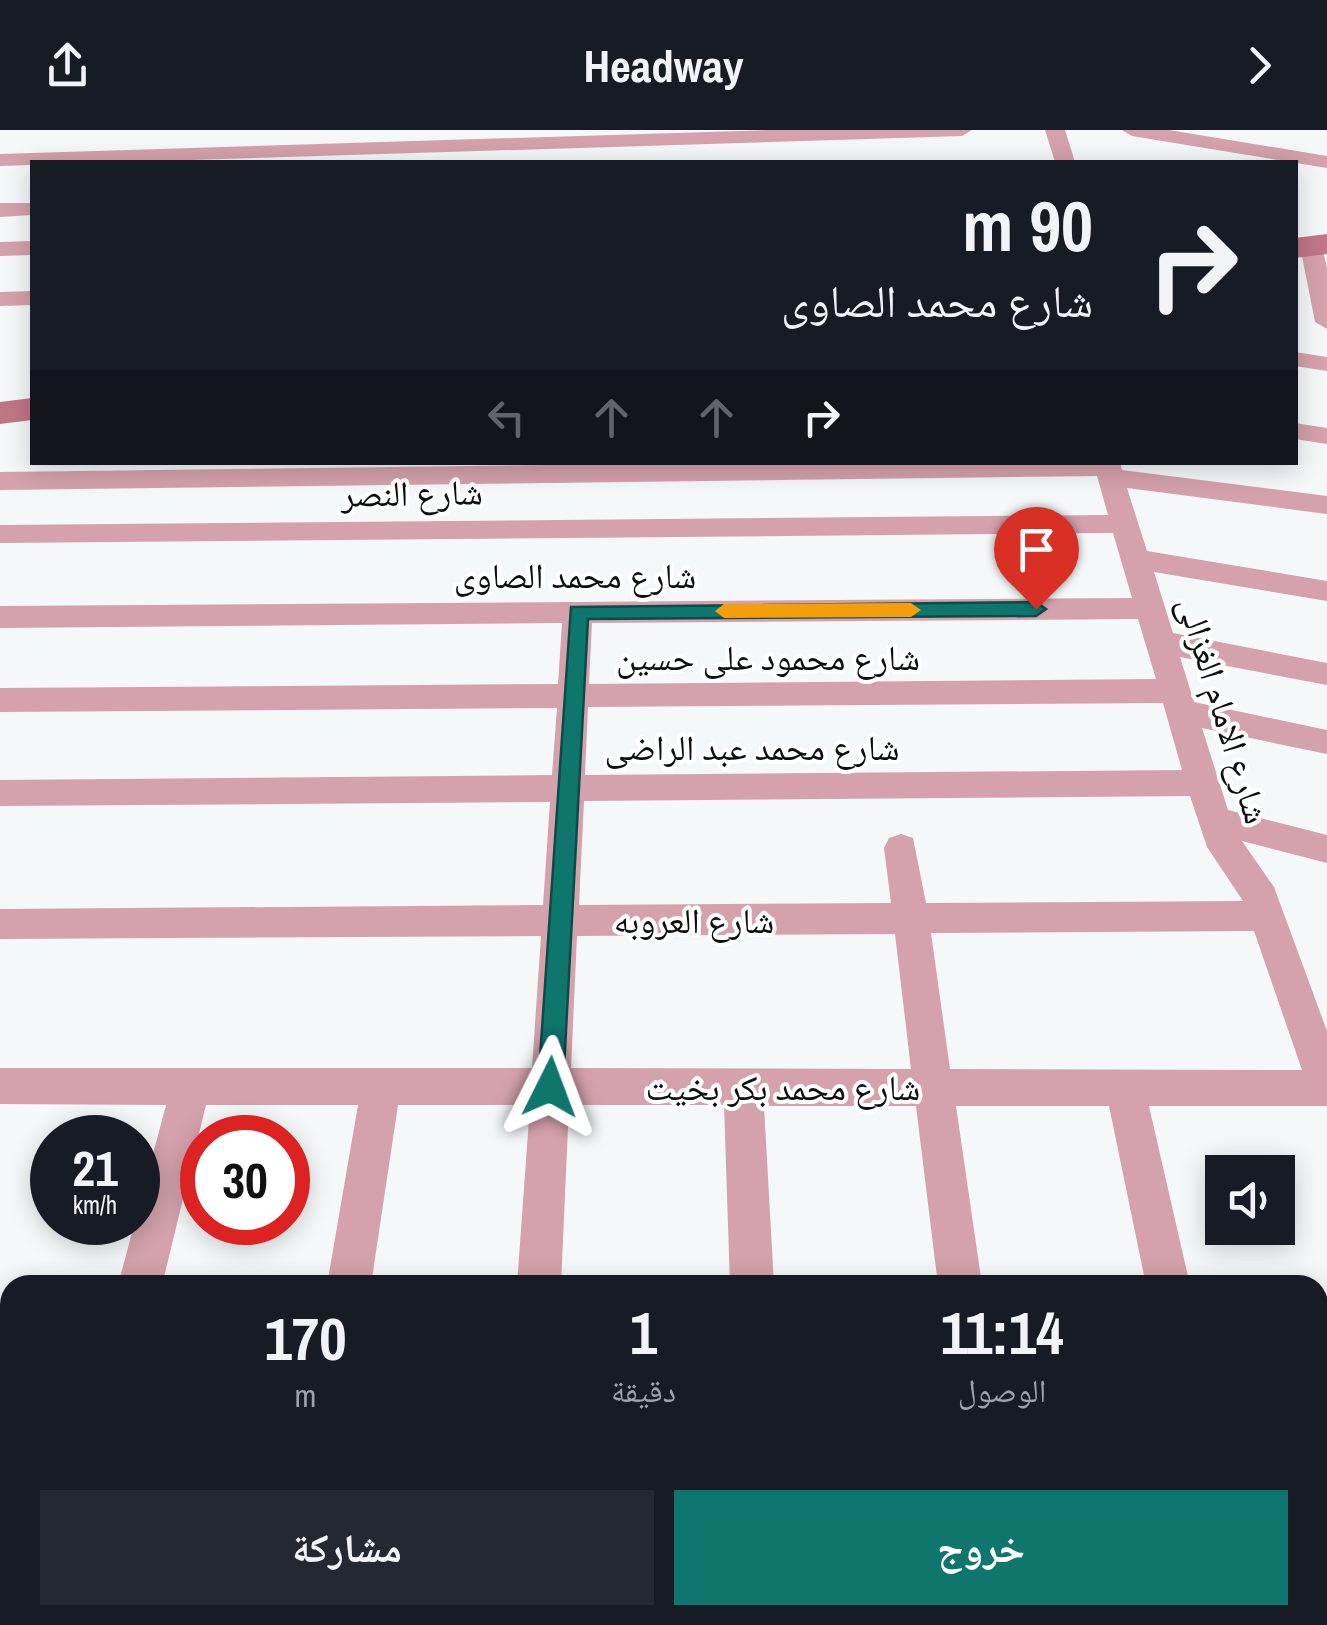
<!DOCTYPE html>
<html lang="ar">
<meta charset="utf-8">
<style>
:root{--surface:#171b24;--page:#242831;--text:#f1f3f6;--muted:#9ea1a6;--accent:#0f766e}
body{margin:0;font-family:"Archivo Narrow","Noto Naskh Arabic",sans-serif;background:var(--page);color:var(--text);direction:rtl;height:100vh;display:flex;flex-direction:column;font-size:38px;white-space:nowrap}
*{box-sizing:border-box;margin:0}
p{font-size:32px;color:var(--muted)}
.icon{flex:none;width:55px;height:55px;fill:none;stroke:currentColor;stroke-width:2;stroke-linecap:round;stroke-linejoin:round}
.map{position:relative;flex:1;overflow:hidden;direction:ltr}
.details{position:absolute;left:0px;top:1145px;width:1328px;height:350px;display:flex;flex-direction:column;background:var(--surface);border-radius:30px 30px 0 0;box-shadow:0 5px 25px #0003;direction:rtl}
.details>*{flex:none}
.hud{position:absolute;left:30px;top:30px;width:1268px;height:305px;border-radius:0px;box-shadow:0 5px 25px #0003;direction:rtl;background:#171b24;color:var(--text);overflow:hidden}
.tools{position:absolute;left:1205px;top:1025px;display:grid;gap:20px}
.tools a{display:grid;place-items:center;width:90px;height:90px;border-radius:0px;background:var(--surface);box-shadow:0 5px 25px #0003;font-size:50px}
.speed{position:absolute;left:30px;top:985px;display:flex;gap:20px;font-size:50px;font-weight:700;text-align:center}
.speed>*{display:grid;place-content:center;width:130px;height:130px;border-radius:50%;background:var(--surface);box-shadow:0 5px 25px #0003;line-height:1}
.speed small{font-size:25px;font-weight:400}
.speed .limit{border:15px solid #d22;background:#fff;color:#111}
.pin{position:absolute;display:grid;place-items:center;width:85px;height:85px;color:#fff;margin:-102px -42px;border-radius:50% 50% 50% 0;rotate:-45deg;box-shadow:0 0 10px #0007}
.pin .icon{rotate:45deg}
.me{position:absolute;width:110px;margin:-55px;rotate:3deg;stroke-linejoin:round;filter:drop-shadow(0 0 8px #0008)}
.turn{display:flex;align-items:center;gap:35px;height:210px;padding:0 40px;font-size:45px}
.turn .icon{width:130px;height:130px;stroke-width:2.5}
.turn b{display:block;font-size:70px;line-height:85px}
.lanes{display:flex;align-items:center;height:95px;padding:0 40px;background:#0003;justify-content:center;gap:50px;direction:ltr}
.lanes .off{opacity:.35}
.eta{display:flex;justify-content:space-evenly;align-items:center;height:170px;text-align:center}
.eta b{font-size:60px;font-weight:700;line-height:70px}
.button{display:flex;gap:20px;margin-top:auto;padding:20px 40px}
.button a{flex:1;height:115px;border-radius:0px;background:var(--accent);color:#fff;font-size:40px;font-weight:700;line-height:115px;text-align:center}
.button a+a{background:var(--page);color:var(--text)}
header{display:flex;justify-content:space-between;align-items:center;height:130px;padding:0 40px;background:var(--surface);font-size:45px;font-weight:700}
.map>svg:first-child{display:block}
.lines{fill:none;stroke-linecap:round;stroke-linejoin:round}
.street{fill:#d4a1ac;fill-rule:evenodd}
.secondary{fill:#c07687;fill-rule:evenodd}
.route{fill:#0f766e;stroke:#0a4d48;stroke-width:2.5}
.slow{fill:#f59e0b}
.labels{text-anchor:middle;dominant-baseline:central;stroke-width:8;stroke-linejoin:round;paint-order:stroke}
.street-label{font-size:35px;fill:#0d0f0f;stroke:#fff}
</style>
<header><svg class="icon" aria-label="forward" viewBox="0 0 24 24"><path d="M9 5l7 7-7 7"/></svg>Headway<svg class="icon" aria-label="share" viewBox="0 0 24 24"><path d="M12 15V3M7 8l5-5 5 5M5 13v7h14v-7"/></svg></header>
<div class="map">
<svg width="1327" height="1495" viewBox="0 0 1327 1495">
<rect width="100%" height="100%" fill="#f4f8f9"/>
<g class="lines">
<g class="street">
<polygon points="768,0 972,0 962,6 0,36 0,24"/>
<polygon points="1045,0 1065,0 1075,32 1055,32"/>
<polygon points="1122,0 1169,0 1327,26 1327,38 1132,6"/>
<polygon points="0,73 32,73 32,85 0,87"/>
<polygon points="1311,109 1322,116 1327,138 1327,199 1315,192 1300,116"/>
<polygon points="32,111 32,125 0,126 0,112"/>
<polygon points="32,161 32,175 0,176 0,162"/>
<polygon points="1295,222 1327,227 1327,241 1295,236"/>
<polygon points="1295,293 1327,298 1327,314 1295,309"/>
<path d="M778,332H1120L1122,340L1327,366V384L1127,358L1147,421L1327,451V471L1154,442L1173,503L1327,533V555L1180,527L1194,572L1327,600V624L1202,598L1228,680L1327,705V733L1242,711L1274,757L1327,901V976H1149L1190,1155H1146L1109,976H956L982,1155H938L916,976H764L774,1155H730L724,975H569L561,1155H517L530,975H398L371,1155H327L358,975H206L162,1155H118L166,975L0,974V938H532L541,806L0,809V779L543,775L550,672L0,676V650L552,645L557,578L0,582V558L558,554L562,493L0,498V476L1132,468L1113,403L0,413V395L1108,385L1097,346L0,360V342ZM1138,489L1156,549L589,554L592,493ZM1163,573L1182,640L585,645L588,577ZM1190,666L1207,717L1243,771L926,773L913,708L901,704L889,708L884,718L891,773L579,775L584,671ZM1254,801L1302,940L950,939L931,803ZM895,804L911,939L571,938L577,806Z"/>
<rect x="1318" y="1178" width="9" height="44"/>
<rect x="0" y="1182" width="10" height="44"/>
<rect x="0" y="1391" width="10" height="48"/>
<rect x="1318" y="1396" width="9" height="48"/>
<rect x="494" y="1485" width="50" height="10"/>
</g>
<g class="secondary">
<polygon points="1327,104 1327,124 1295,128 1295,108"/>
<polygon points="32,268 32,290 0,294 0,272"/>
</g>
</g>
<polygon class="route" points="1036,472 1046,479 1036,486 588,489 563,957 560,965 550,969 541,965 538,957 571,477"/>
<polygon class="slow" points="911,473 921,480 911,487 724,488 715,481 724,474"/>
<g class="labels">
<g class="street-label">
<text transform="translate(412 363) rotate(-1)">شارع النصر</text>
<text x="575" y="445">شارع محمد الصاوى</text>
<text x="768" y="527">شارع محمود على حسين</text>
<text transform="translate(1224 580) rotate(73)">شارع الامام الغزالى</text>
<text x="752" y="617">شارع محمد عبد الراضى</text>
<text x="694" y="790">شارع العروبه</text>
<text x="783" y="957">شارع محمد بكر بخيت</text>
</g>
</g>
</svg>
<div class="tools">
<a><svg class="icon" aria-label="sound" viewBox="0 0 24 24"><path d="M4 9h4l5-4v14l-5-4H4zM17 9q2 3 0 6"/></svg></a>
</div>
<div class="speed"><div>21<small>km/h</small></div><div class="limit">30</div></div>
<div class="pin" style="left:1036px;top:479px;background:#d93025"><svg class="icon" aria-label="arrive" viewBox="0 0 24 24"><path d="M6 21V4h12l-3 4 3 4H6"/></svg></div>
<svg class="me" style="left:550px;top:957px" viewBox="-20 -20 40 40"><path d="M0-17L14 15 0 8-14 15z" fill="#0f766e" stroke="#fff" stroke-width="4"/></svg>
<div class="hud">
<div class="turn"><svg class="icon" aria-label="right" viewBox="0 0 24 24"><path d="M7 20v-9h11M14 6l5 5-5 5"/></svg><div><b>90 m</b>شارع محمد الصاوى</div></div>
<div class="lanes"><svg class="icon off" aria-label="left" viewBox="0 0 24 24"><path d="M17 20v-9H6M10 6l-5 5 5 5"/></svg><svg class="icon off" aria-label="ahead" viewBox="0 0 24 24"><path d="M12 20V5M6 11l6-6 6 6"/></svg><svg class="icon off" aria-label="ahead" viewBox="0 0 24 24"><path d="M12 20V5M6 11l6-6 6 6"/></svg><svg class="icon" aria-label="right" viewBox="0 0 24 24"><path d="M7 20v-9h11M14 6l5 5-5 5"/></svg></div>
</div>
<section class="details">
<div class="eta">
<div><b>11:14</b><p>الوصول</p></div>
<div><b>1</b><p>دقيقة</p></div>
<div><b>170</b><p>m</p></div>
</div>
<div class="button"><a>خروج</a><a>مشاركة</a></div>
</section>
</div>
